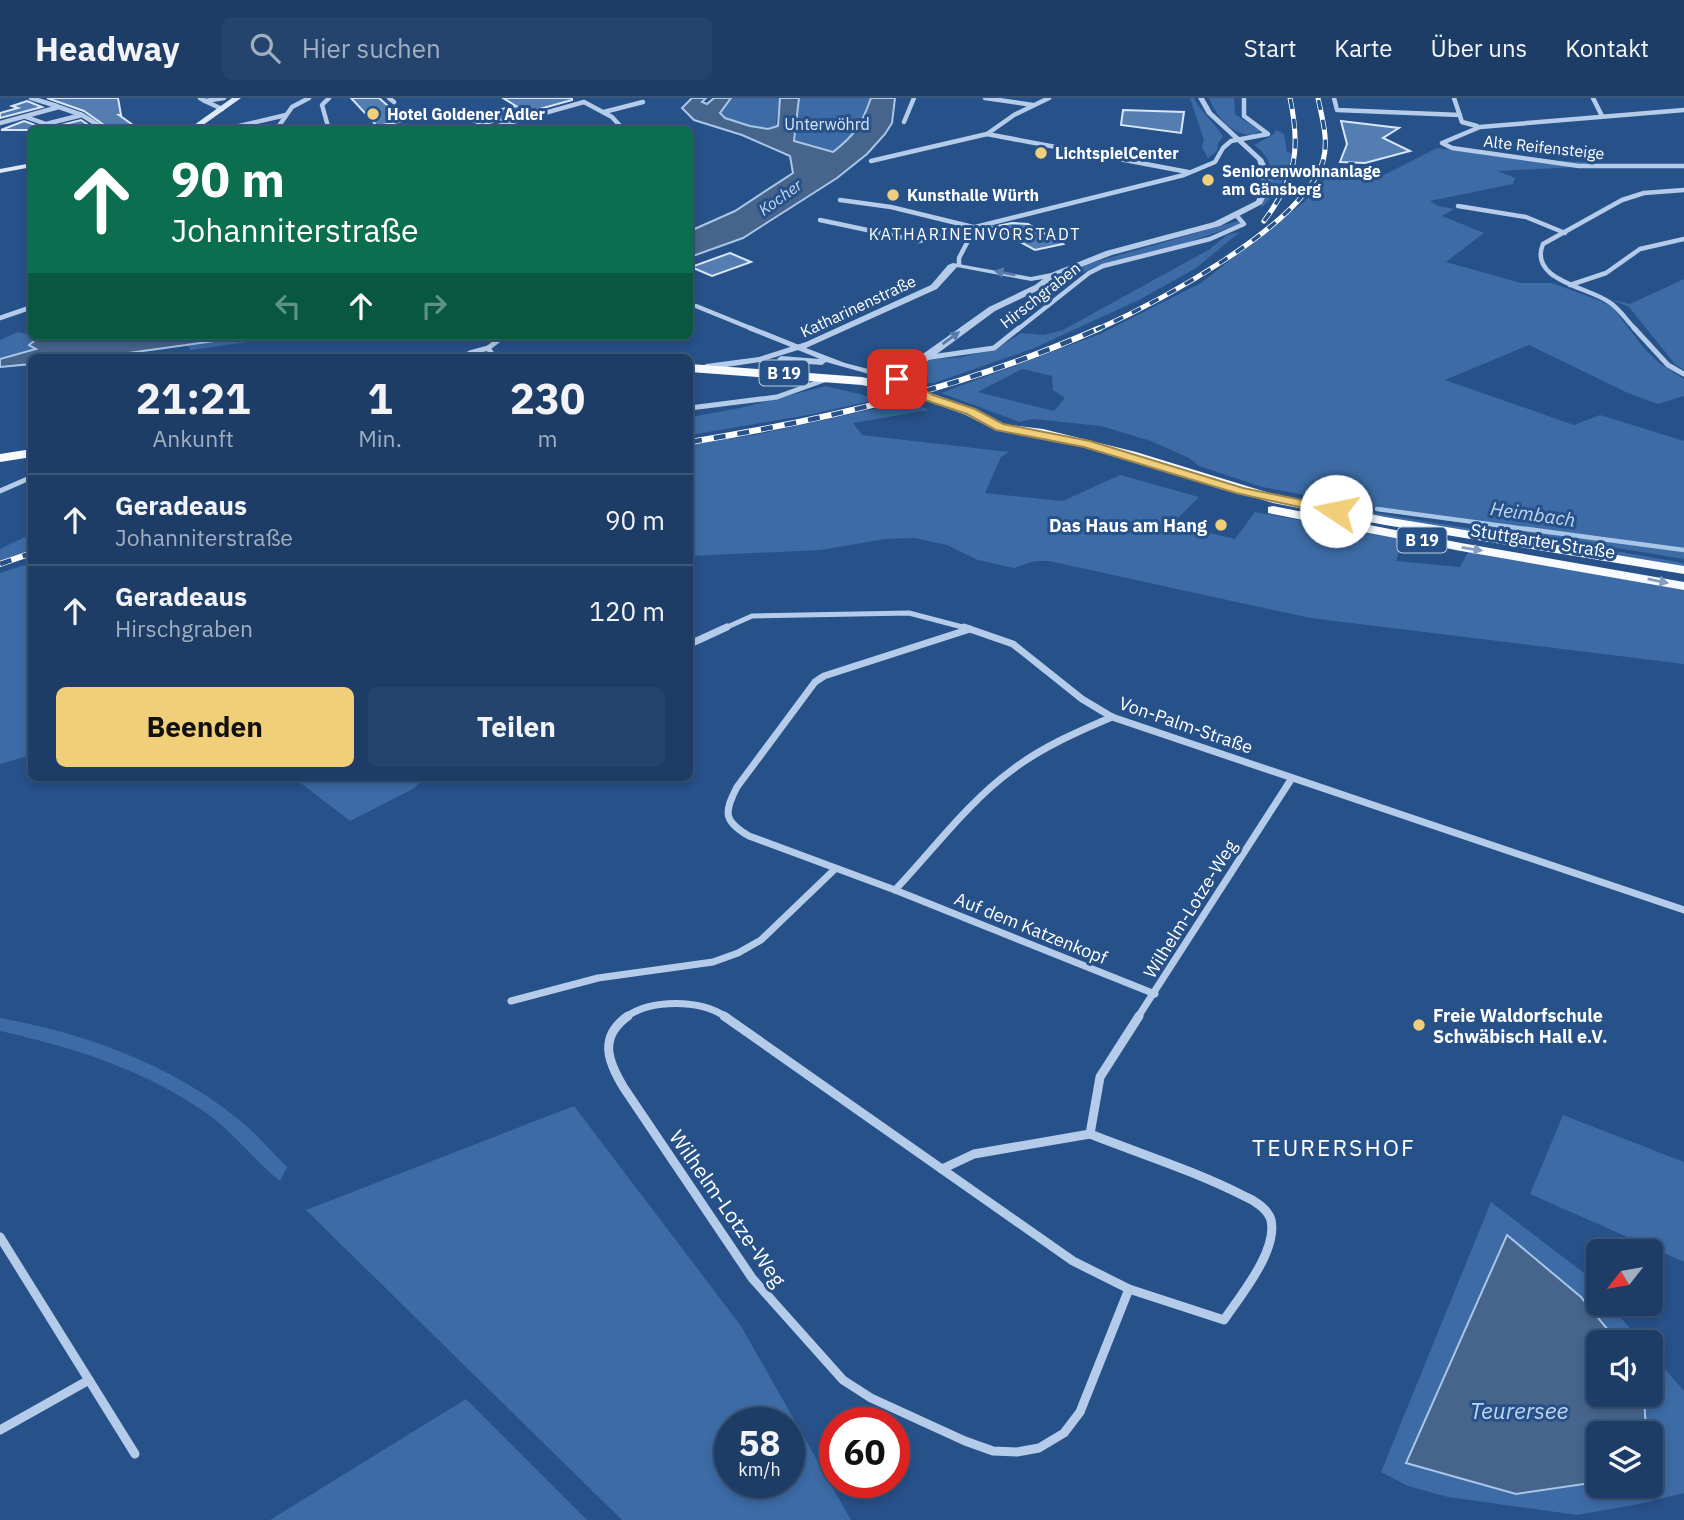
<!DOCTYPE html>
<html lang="de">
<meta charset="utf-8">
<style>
:root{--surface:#1d3d67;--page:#25446d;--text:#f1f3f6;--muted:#a0aec0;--line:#3b567b;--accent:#f1cf7a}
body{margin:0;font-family:"IBM Plex Sans",sans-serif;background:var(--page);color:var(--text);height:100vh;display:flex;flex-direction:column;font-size:26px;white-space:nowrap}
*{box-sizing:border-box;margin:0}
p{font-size:23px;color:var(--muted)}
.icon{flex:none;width:38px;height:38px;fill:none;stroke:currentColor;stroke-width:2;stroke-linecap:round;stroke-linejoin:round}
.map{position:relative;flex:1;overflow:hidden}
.sheet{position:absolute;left:28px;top:256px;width:665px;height:427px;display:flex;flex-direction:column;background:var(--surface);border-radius:10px;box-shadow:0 4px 10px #0003,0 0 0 2px var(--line)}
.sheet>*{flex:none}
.banner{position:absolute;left:28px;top:28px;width:665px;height:214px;border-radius:10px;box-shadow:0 4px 10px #0003,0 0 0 2px var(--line);background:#0b6e4f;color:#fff;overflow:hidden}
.needle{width:46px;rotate:239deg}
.buttons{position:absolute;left:1586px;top:1141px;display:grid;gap:14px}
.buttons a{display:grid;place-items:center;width:77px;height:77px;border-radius:10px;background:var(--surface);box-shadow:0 4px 10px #0003,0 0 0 2px var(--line);font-size:35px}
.speed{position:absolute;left:714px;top:1309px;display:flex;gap:14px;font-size:35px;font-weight:700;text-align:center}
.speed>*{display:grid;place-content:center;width:91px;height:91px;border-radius:50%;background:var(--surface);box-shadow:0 4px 10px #0003,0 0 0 2px var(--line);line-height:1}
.speed small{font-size:18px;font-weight:400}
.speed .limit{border:10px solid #d22;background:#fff;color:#111}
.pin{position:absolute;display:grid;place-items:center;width:60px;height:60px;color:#fff;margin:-30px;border-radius:14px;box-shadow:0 4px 10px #0006}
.me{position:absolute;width:77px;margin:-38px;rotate:281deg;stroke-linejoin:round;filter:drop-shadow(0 0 5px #0008)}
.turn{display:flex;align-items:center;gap:24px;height:147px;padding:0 28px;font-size:32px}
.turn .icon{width:91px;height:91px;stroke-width:2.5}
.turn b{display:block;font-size:49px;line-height:60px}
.lanes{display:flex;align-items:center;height:66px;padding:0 28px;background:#0003;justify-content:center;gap:35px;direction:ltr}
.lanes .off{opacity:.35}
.eta{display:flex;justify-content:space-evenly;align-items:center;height:119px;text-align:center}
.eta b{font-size:42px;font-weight:700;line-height:49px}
.action{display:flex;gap:14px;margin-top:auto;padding:14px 28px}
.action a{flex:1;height:80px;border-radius:10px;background:var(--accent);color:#111;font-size:28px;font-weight:700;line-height:80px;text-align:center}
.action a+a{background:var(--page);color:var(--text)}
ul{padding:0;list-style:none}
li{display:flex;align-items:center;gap:21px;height:91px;padding:0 28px;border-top:2px solid var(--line)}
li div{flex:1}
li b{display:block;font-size:26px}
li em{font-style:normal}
header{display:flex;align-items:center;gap:42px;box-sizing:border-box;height:98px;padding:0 35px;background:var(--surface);border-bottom:2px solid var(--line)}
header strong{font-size:33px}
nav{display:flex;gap:38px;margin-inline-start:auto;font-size:24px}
.search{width:490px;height:63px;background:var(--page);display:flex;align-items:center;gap:18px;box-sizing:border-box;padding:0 24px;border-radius:10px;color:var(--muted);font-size:26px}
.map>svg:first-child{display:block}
.green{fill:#3c6ba5;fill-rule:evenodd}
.water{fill:#47658c;stroke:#a9c6e9;stroke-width:2}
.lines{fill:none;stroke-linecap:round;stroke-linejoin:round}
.stream{stroke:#a9c6e9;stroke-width:4.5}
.building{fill:#547db2;stroke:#d8e6f7;stroke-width:2}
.minor-tunnel{stroke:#476b9b;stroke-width:5;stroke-dasharray:5 2.5;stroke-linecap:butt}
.minor-far3{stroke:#b4cce9;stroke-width:4.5}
.minor-far2{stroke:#b4cce9;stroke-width:5}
.minor-far1{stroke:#b4cce9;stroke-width:7}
.minor{stroke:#b4cce9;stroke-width:9}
.tertiary{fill:#b4cce9;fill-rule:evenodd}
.secondary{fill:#dee9f8;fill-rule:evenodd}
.primary{fill:#f7fafe;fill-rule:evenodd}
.rail-far1-casing{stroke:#fff;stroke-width:5}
.rail-casing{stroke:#fff;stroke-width:6}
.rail-far1{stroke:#275189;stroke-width:3.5;stroke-dasharray:10;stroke-linecap:butt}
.rail{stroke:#275189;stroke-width:4.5;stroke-dasharray:12;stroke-linecap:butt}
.oneway{fill:#587cab}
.oneway2{fill:#859dbe}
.route{fill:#f1cf7a;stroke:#9d874f;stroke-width:2}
.poi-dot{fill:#f1cf7a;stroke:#275189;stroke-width:2.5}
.labels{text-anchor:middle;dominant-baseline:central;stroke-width:6;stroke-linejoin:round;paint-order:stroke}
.far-poi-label{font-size:16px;font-weight:bold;fill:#fff;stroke:#275189;text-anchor:start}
.far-park-label{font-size:16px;fill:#d8e6f7;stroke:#275189}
.far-street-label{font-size:16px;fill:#fff;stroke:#275189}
.far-water-label{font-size:16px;font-style:italic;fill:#c0d6f0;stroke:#275189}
.far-neighbourhood-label{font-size:16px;letter-spacing:2px;fill:#fff;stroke:#275189}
.shield{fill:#275189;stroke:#becbdc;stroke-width:2}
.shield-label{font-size:16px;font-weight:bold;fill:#fff}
.poi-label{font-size:18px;font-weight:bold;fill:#fff;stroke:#275189;text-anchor:end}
.street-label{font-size:18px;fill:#fff;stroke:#275189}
.water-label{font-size:19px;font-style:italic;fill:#c0d6f0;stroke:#275189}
.near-street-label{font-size:21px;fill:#fff;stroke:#275189}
.near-neighbourhood-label{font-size:23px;letter-spacing:2px;fill:#fff;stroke:#275189}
.near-water-label{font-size:23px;font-style:italic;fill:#c0d6f0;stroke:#275189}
</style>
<header>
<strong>Headway</strong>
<div class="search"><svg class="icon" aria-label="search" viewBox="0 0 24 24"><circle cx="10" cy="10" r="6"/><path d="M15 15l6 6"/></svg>Hier suchen</div>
<nav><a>Start</a><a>Karte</a><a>Über uns</a><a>Kontakt</a></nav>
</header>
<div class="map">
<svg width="1684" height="1422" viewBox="0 0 1684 1422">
<rect width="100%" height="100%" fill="#275189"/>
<g class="green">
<path d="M731,0H780L776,24L778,28C760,34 733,28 720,15Z"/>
<path d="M799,0H871C862,26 855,36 833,54L794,43Z"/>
<path d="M1190,0H1194C1201,15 1221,31 1223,39L1218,45L1217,53L1208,60L1202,49L1204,42Z"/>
<path d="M1209,0H1234L1235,16L1260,33L1253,37C1231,37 1217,19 1209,0Z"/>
<path d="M1276,32L1284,36L1287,54L1292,55C1288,78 1278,94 1261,110C1269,86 1281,66 1254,47L1274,36Z"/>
<path d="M1437,50L1522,62L1585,64L1599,68L1498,73L1515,80L1513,86L1430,103L1438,108L1454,111L1442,118L1484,135L1446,164L1521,185H1552L1601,203L1613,210L1644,250L1659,265L1684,281V298L1658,306L1628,295L1529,247L1445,282L1574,327L1600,317L1684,343V461L1386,412L1262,389L1199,368L1189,360L1151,343L1101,328L1033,321L1020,324L941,295L1100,236L1201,185L1304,104L1328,78L1363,81L1384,77ZM1022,271L1052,278L1053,292L1065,300L1054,313L978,294Z"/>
<path d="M1238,123L1240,126L1184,146L1097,168L1080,176L1048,200H1031C1047,192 1057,178 1074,170Z"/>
<polygon points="1240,134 1196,170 1139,202 1032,251 934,285 924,285 910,272 924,262 962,259 996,251 1021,235 1044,237 1063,232 1210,151 1227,137"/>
<polygon points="1684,181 1684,272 1675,266 1629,209 1610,201 1630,206"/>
<polygon points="18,234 40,239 30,247 37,251 0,261 0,242"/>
<polygon points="251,238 293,238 190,252 188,248"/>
<polygon points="826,288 879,301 808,317 690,337 690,319 740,310"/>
<polygon points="910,303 929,312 853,325 862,337 1009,354 1001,359 985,395 1063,403 1120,377 1199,399 1172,426 1235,441 1255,414 1403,441 1396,463 1460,469 1469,452 1684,492 1684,566 1310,520 1049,463 1035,463 1014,470 978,462 947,447 915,440 885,441 821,452 690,458 690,346 755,337"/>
<path d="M1303,401C1430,427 1557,442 1684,465V468L1367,417L1302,403Z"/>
<polygon points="31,436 31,453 0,464 0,451"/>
<polygon points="31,465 31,657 0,666 0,475"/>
<polygon points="293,679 427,679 413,691 350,723"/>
<path d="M0,920C84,935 170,966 237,1020C255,1034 271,1053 287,1069L280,1083C255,1063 235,1036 209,1017C148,973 73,949 0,933Z"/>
<path d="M574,1008L741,1228L851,1422H622L306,1112ZM730,1325H789V1384H730Z"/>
<polygon points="1563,1017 1684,1064 1684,1164 1530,1096"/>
<polygon points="1491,1104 1584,1175 1598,1192 1598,1206 1609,1206 1642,1244 1618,1244 1581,1199 1516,1396 1598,1384 1598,1388 1650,1388 1650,1335 1646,1335 1644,1297 1650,1297 1650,1254 1684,1293 1684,1395 1639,1406 1577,1417 1448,1399 1408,1388 1381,1374"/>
<polygon points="466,1301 587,1422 270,1422"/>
</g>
<g class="water">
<path d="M692,0H706L702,4L707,6L714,0H731L720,15L725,20L750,28L768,31L778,28L780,0H799L794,43L833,54C855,37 862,26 871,0H895L892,25L885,36L867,56L837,80L743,140L690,159V133L735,113L793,75L790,58L742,37L694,22L682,10Z"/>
<polygon points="36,238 251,238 114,257 32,259 31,266 0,269 0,261 36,251 29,247 39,239"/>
<polygon points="1507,1137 1581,1199 1618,1244 1598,1244 1598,1297 1644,1297 1646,1335 1598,1335 1598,1384 1516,1396 1406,1365"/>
</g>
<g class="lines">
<polyline class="stream" points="1377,411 1684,452"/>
</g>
<g class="building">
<polygon points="47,0 118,0 121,17 119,17 140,32 111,32 84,13"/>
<polygon points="351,0 379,0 405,23 377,28"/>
<polygon points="503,0 572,0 572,2 482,27 463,19 516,8"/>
<polygon points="27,3 42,9 0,20 0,15 18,10 12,8"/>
<polygon points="1123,12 1184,14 1181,35 1121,27"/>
<polygon points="81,22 96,32 1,32 24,23 46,31"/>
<polygon points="1341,23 1399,30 1383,40 1410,53 1365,65 1340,64 1347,46"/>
<polygon points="1012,125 1028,126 1063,146 1035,152 993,129"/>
<polygon points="730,155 751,164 712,178 691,169"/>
</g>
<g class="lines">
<polyline class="minor-tunnel" points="457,259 470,255"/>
<g class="minor-far3">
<polyline points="31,0 57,8"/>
<polyline points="200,0 205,3 224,0"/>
<polyline points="329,0 322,7 329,32"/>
<polyline points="389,0 394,4"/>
<polyline points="985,0 1033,7"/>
<polyline points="1334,0 1337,12 1460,17"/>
<polyline points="1454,0 1462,24 1477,28"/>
<polyline points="1593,0 1602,18"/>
<polyline points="205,3 222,11"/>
<polyline points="1684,12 1480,29 1442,45 1452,50 1579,68 1684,68"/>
<polyline points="604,14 643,4"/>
<polyline points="26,19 46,26 82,17"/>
<polyline points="904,24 914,0"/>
<polyline points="0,25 59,9 82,17 106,32"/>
<polyline points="222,32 286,17"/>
<polyline points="276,32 292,9 309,0"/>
<polyline points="484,32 584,4 612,19 624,32"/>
<polyline points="987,36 1188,74"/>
<polyline points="871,63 987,36 1014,17 1049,0"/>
<polyline points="840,102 891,109 973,129"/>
<polyline points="1458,108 1526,119 1565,135"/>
<polyline points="820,122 919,143 1184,77 1215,64 1223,50 1231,43 1268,36 1244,18 1244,0"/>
<polyline points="959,167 959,160 970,139 962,134"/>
<polyline points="1570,187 1606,175 1640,151 1684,141"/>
<polyline points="696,208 755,232"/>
<polyline points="0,220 32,209"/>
<polyline points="1017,232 1089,175 1103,168 1210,141 1244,126 1236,117"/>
<path d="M1636,232C1627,223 1619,210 1609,204C1588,189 1528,182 1543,146L1622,102L1644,95L1684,92"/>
</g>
<g class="minor-far2">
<polyline points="750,230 800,250"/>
<polyline points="1634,230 1668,267 1684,276"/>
<polyline points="488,250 494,259"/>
<polyline points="470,255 488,250 504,238"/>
<polyline points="924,260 994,250 1019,230"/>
<polyline points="690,310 777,299 827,281"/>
<polyline points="0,393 32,379"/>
<polyline points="723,531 752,518 909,515 970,531"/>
</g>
<g class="minor-far1">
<polyline points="964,529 1013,546 1082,601 1112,619 1684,812"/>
<path d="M970,531L824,578L815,584L737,689C724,714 723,723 749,738L895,792L1155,896"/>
<polyline points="690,546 727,529"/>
<path d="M895,792C933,752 967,705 1012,672C1042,649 1077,634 1112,619"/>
<polyline points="511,903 598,880 713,864 738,855 761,842 835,771"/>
<path d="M626,919C651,901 700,901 726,919"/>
<polyline points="1138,919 1292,680"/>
</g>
<g class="minor">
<path d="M628,918C598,939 608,964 624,990L752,1180L843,1282L871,1300L965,1343L993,1353L1017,1354L1039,1350L1064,1335L1080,1314L1129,1191"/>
<polyline points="724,918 1073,1163 1129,1191"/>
<polyline points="942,1071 974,1056 1090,1036"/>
<polyline points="0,1139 89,1282 0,1332"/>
<path d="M1129,1191L1224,1222C1240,1198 1278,1153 1271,1122C1268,1111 1254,1102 1244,1098C1195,1073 1141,1056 1090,1036L1100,979L1139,918"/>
<polyline points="89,1282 135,1356"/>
</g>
<path class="tertiary" d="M1198,0H1204L1212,14L1263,61L1269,73L1270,89L1262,106L1220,128L1112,157L1055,179L1041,191L995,213L903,281L932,297V301H926L894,283L826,264L822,267L781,264L777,261L781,258L820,261L798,252L760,264L706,272L702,269L706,266L759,259L806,244L931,187L948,167L953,165L1031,179L1051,175L1106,153L1214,124L1256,103L1262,89L1261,73L1257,62L1207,16ZM957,169L1031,183L1043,181L1035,187L989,209L906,268L895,278L845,265L806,250L937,191Z"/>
<g class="secondary">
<polygon points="232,0 241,0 196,32 187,32"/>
<polygon points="32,65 32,69 0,75 0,71"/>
</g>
<g class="primary">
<polygon points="690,266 862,279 933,296 976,311 1003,326 1043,331 1136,354 1276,397 1385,419 1684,468 1684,476 1385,427 1273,405 1126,360 1043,339 995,332 966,317 925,302 862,287 690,274"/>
<polygon points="32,351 32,359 0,364 0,356"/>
<polygon points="1273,408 1461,445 1684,484 1684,492 1461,453 1268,415 1268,409"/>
</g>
<g class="rail-far1-casing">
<g id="rail-far1">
<path d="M1264,123C1296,80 1301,52 1290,0"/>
<path d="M1096,232C1156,205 1304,128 1323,63C1329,42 1322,20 1318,0"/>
</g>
</g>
<g class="rail-casing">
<g id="rail">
<path d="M690,344C832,321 969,288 1100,230"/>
<polyline points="0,466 32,455"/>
</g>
</g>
<use href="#rail-far1" class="rail-far1"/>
<use href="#rail" class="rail"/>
</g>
<defs><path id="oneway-solid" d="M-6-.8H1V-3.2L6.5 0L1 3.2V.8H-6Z" transform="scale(1.75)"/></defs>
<g class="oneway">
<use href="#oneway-solid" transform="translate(1005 175) rotate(-168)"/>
<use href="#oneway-solid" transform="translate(951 240) rotate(-36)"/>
</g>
<g class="oneway2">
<use href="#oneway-solid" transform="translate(1472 451) rotate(9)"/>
<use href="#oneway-solid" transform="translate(1658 483) rotate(11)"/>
</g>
<polygon class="route" points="893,279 901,279 933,297 975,311 1003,326 1090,343 1243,390 1336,409 1342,413 1336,417 1236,395 1084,349 996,332 967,316 925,302 893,284"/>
<g class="poi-dot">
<circle cx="373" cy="16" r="7"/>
<circle cx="1041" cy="55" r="7"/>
<circle cx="1208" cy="82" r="7"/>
<circle cx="893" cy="97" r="7"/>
<circle cx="1221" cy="427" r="7"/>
<circle cx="1419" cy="927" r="7"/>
</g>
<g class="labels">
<g class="far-poi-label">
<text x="387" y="16">Hotel Goldener Adler</text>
<text x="1055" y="55">LichtspielCenter</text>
<text x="1222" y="73">Seniorenwohnanlage<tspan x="1222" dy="18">am Gänsberg</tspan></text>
<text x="907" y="97">Kunsthalle Würth</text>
</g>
<g class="far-park-label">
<text x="827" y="26">Unterwöhrd</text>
</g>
<g class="far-street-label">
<text transform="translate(1544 49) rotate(6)">Alte Reifensteige</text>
<text transform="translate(1040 197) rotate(-38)">Hirschgraben</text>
<text transform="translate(858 208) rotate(-25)">Katharinenstraße</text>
</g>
<g class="far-water-label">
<text transform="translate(780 99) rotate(-36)">Kocher</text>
</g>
<g class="far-neighbourhood-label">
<text x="975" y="136">KATHARINENVORSTADT</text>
</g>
<g class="shield">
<rect x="759.5" y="262.5" width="49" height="25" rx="5"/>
<rect x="1397.5" y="429.5" width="49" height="25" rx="5"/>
</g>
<g class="shield-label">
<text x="784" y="275">B 19</text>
<text x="1422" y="442">B 19</text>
</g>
<g class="poi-label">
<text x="1207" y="427">Das Haus am Hang</text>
<text x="1433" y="917" text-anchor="start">Freie Waldorfschule<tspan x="1433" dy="21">Schwäbisch Hall e.V.</tspan></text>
</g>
<g class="street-label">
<text transform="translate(1543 443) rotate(9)">Stuttgarter Straße</text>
<text transform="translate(1186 627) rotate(19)">Von-Palm-Straße</text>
<text transform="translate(1190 811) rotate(-58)">Wilhelm-Lotze-Weg</text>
<text transform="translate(1031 830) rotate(22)">Auf dem Katzenkopf</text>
</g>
<g class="water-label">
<text transform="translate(1533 416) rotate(8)">Heimbach</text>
</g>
<g class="near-street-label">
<text transform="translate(728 1110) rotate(55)">Wilhelm-Lotze-Weg</text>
</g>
<g class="near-neighbourhood-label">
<text x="1334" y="1049">TEURERSHOF</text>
</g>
<g class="near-water-label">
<text x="1519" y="1312">Teurersee</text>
</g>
</g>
</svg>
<div class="buttons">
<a><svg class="needle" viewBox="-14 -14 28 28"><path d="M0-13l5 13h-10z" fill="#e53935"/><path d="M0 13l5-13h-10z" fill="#a0aec0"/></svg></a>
<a><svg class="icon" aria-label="sound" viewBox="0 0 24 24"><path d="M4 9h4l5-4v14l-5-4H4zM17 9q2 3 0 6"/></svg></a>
<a><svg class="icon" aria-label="layers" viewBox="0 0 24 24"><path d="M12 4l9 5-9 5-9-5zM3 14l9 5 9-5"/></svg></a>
</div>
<div class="speed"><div>58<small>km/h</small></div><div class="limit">60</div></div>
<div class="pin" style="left:897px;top:281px;background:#d93025"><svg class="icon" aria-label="arrive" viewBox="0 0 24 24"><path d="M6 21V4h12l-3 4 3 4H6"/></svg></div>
<svg class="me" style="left:1336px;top:413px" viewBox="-20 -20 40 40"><circle r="19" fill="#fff"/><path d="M0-13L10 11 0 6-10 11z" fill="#f1cf7a"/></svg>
<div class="banner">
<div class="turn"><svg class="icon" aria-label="ahead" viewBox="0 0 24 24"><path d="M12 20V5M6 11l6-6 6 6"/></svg><div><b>90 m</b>Johanniterstraße</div></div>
<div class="lanes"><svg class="icon off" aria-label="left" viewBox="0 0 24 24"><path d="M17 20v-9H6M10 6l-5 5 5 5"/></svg><svg class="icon" aria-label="ahead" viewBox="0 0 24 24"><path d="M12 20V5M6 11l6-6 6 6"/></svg><svg class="icon off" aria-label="right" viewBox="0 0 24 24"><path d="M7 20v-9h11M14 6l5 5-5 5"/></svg></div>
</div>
<section class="sheet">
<div class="eta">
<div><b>21:21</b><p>Ankunft</p></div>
<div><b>1</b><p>Min.</p></div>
<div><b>230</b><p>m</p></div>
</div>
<ul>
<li><svg class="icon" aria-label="ahead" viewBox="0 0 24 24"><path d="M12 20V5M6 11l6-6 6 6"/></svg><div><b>Geradeaus</b><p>Johanniterstraße</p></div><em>90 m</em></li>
<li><svg class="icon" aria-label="ahead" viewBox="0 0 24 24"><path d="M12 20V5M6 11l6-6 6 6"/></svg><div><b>Geradeaus</b><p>Hirschgraben</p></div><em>120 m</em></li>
</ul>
<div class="action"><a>Beenden</a><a>Teilen</a></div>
</section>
</div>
